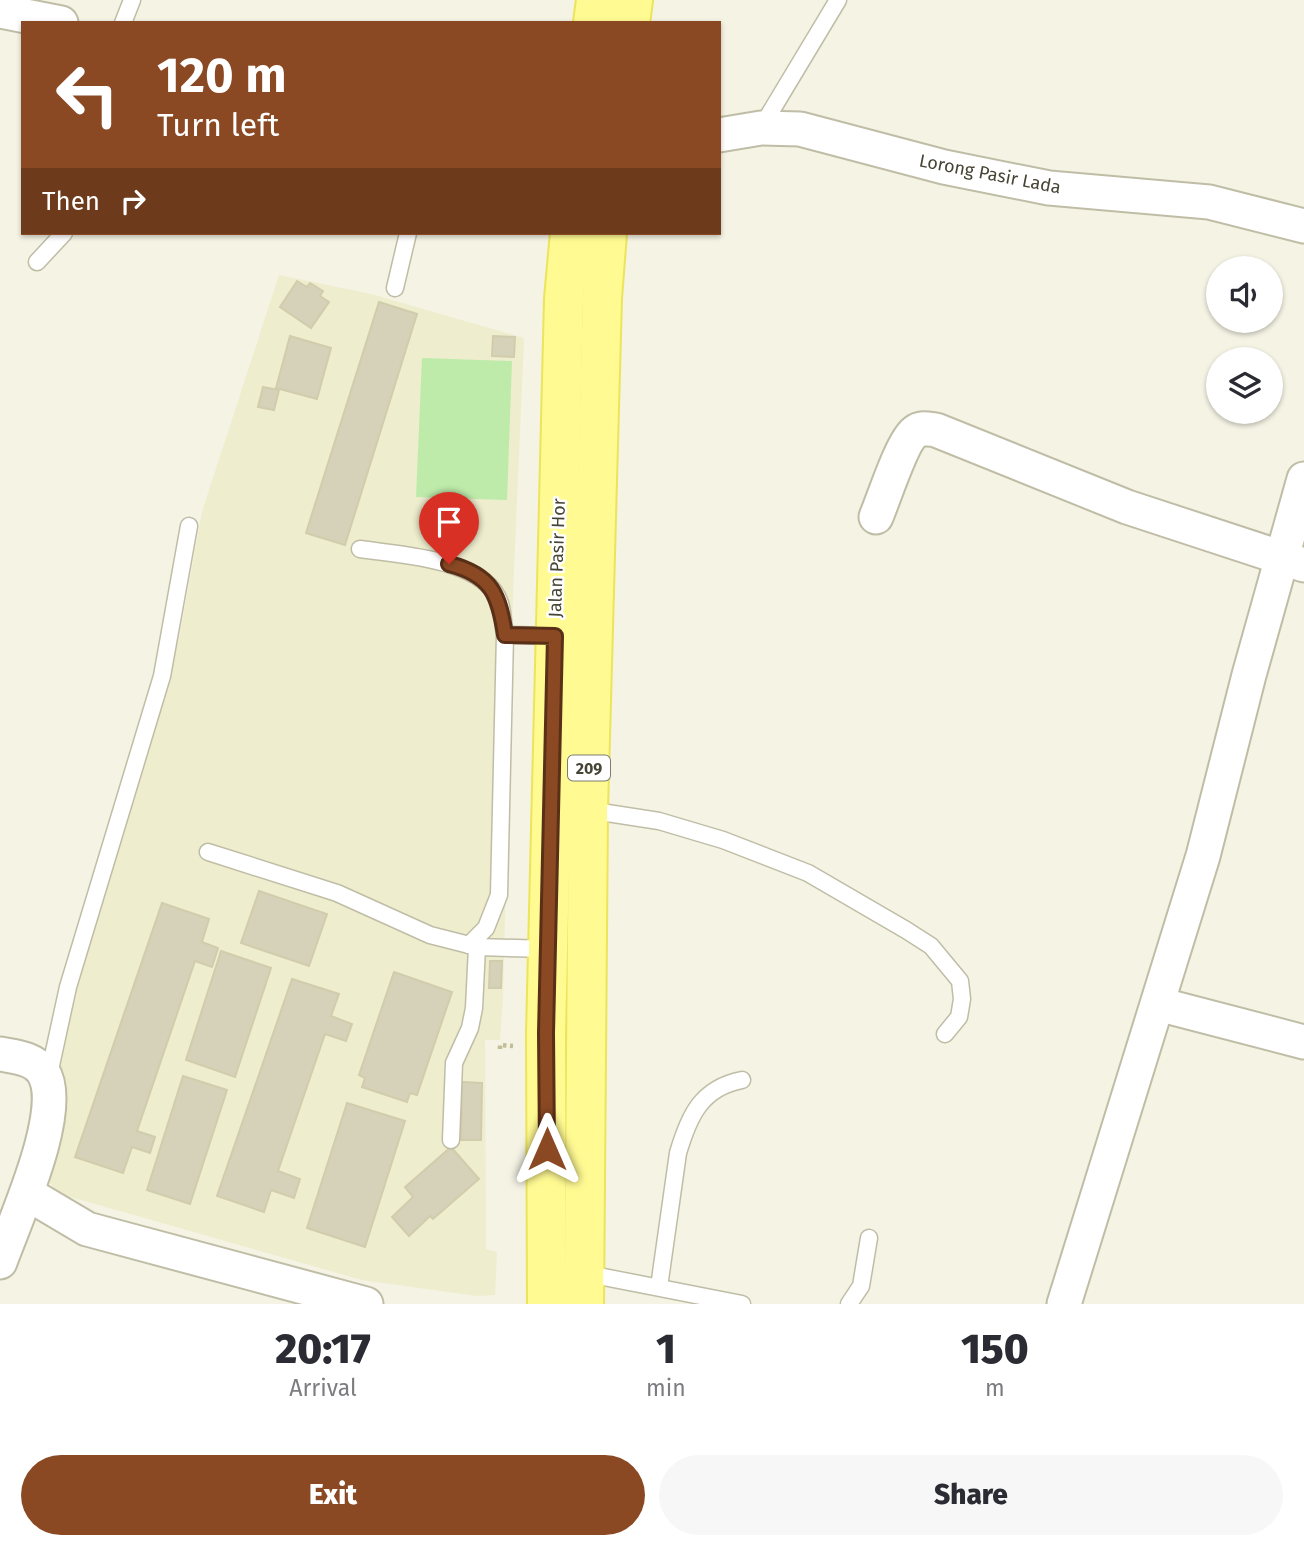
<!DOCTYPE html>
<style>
:root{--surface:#fff;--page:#f7f7f7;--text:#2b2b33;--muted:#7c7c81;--accent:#8a4923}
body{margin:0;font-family:"Fira Sans",sans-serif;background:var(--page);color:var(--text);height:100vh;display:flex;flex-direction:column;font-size:26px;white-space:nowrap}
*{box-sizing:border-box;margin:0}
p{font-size:23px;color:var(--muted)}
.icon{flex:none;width:38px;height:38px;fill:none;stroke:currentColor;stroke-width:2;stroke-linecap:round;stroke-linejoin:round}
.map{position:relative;height:1304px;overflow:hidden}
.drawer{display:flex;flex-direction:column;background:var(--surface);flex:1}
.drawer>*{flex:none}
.banner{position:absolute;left:21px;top:21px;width:700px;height:214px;border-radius:0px;box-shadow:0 2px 5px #0004;background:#8a4923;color:#fff;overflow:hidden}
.tools{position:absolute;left:1206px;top:256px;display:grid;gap:14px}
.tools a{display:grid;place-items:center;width:77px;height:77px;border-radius:50%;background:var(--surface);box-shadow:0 2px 5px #0004;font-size:35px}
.pin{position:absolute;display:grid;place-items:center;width:60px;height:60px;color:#fff;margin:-72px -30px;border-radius:50% 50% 50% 0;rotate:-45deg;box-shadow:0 0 7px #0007}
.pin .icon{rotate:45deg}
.me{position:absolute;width:77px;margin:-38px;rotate:0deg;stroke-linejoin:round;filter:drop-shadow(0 0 5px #0008)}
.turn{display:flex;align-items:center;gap:24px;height:147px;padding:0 21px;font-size:32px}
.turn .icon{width:91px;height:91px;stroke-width:2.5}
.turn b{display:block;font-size:49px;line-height:60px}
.then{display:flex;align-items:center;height:66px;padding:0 21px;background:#0003;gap:14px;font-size:26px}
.eta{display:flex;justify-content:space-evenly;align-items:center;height:119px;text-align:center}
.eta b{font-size:42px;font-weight:800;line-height:49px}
.primary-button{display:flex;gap:14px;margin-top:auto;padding:14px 21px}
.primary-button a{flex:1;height:80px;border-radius:42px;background:var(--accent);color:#fff;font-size:28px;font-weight:800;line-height:80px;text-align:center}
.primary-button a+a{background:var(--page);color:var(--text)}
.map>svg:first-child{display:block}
.education{fill:#eeedcd}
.green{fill:#beebaa}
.building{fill:#d6d2b9;stroke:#d1ccac;stroke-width:2}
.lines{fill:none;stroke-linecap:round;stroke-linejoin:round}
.lane-casing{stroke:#c0bda6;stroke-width:19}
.street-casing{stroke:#c0bda6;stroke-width:37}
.primary-casing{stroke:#ece45a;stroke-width:42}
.path{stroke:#c2be97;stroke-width:4.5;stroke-dasharray:3.5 3.5;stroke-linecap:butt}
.lane{stroke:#fff;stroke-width:16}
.street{stroke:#fff;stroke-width:33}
.primary{stroke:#fffa92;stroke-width:38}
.route-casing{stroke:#5a2f17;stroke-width:18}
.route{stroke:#8a4923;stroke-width:12}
.labels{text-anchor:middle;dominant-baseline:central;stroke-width:5;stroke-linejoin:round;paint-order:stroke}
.shield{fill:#fff;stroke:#7e7c71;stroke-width:2}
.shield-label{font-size:16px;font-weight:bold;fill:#464434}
.street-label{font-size:18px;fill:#464434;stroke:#fff}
</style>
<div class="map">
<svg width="1304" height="1304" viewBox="0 0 1304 1304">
<rect width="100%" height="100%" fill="#f4f3e4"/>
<polygon class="education" points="279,275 371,294 524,338 513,592 503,996 500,1040 485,1040 486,1249 497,1252 495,1295 477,1296 362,1280 57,1193 49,1181 54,1162 62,1052 77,979 179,639 202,512"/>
<polygon class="green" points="422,358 512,361 507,500 416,497"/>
<g class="building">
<polygon points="297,281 307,287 310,283 323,291 320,296 329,302 311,328 280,307"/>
<polygon points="379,302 417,314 345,545 306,533"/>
<polygon points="290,336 331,348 317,399 276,388"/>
<polygon points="493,336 515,337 514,357 492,356"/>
<polygon points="263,387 279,390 274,410 258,407"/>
<polygon points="259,891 327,914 309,966 241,943"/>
<polygon points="162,903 209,919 202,942 218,948 212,967 195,961 137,1131 155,1137 150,1153 132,1147 123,1173 75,1157"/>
<polygon points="221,951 271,968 235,1077 186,1060"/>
<polygon points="490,961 502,961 501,988 489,988"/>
<polygon points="394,972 452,992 417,1095 410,1093 407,1102 362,1087 365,1078 359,1075"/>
<polygon points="292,979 339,994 331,1016 352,1024 346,1041 325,1034 278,1171 300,1179 294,1198 271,1190 264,1212 217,1196"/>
<polygon points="183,1076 227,1090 190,1204 147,1190"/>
<polygon points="462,1082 482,1083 481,1140 461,1140"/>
<polygon points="347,1103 405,1121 365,1247 307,1228"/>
<polygon points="451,1147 479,1179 433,1219 430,1216 409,1236 392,1217 413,1197 405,1187"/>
</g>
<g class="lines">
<g class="lane-casing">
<g id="lane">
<polyline points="123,23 132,0"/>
<polyline points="761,128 838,0"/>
<polyline points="37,262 64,233"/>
<polyline points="395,288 408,233"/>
<path d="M360,549C399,555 485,558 500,603C503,613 503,625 505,635L499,895L486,928L469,945"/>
<polyline points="505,635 555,636"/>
<polyline points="588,810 659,821 723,840 808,873 906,930 931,946 960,981 962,999 959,1017 945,1034"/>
<polyline points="208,852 337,893 430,935 477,947 548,949"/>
<polyline points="48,1079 68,987 162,676 189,526"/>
<polyline points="451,1140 454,1063 470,1028 474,1008 477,947"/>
<polyline points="583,1273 742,1304"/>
<path d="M659,1287L678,1153C689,1116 701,1088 742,1080"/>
<polyline points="849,1304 861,1286 869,1238"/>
</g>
</g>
<g class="street-casing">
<g id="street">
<polyline points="0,11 61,23"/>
<polyline points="719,135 761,128 800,129 944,167 1049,188 1209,202 1304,226"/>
<path d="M876,517C883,501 902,441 915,432C921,427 928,429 936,430L1127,507L1304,565"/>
<polyline points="1158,1004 1304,1042"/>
<path d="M0,1054C15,1057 34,1058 43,1072C67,1109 14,1222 0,1262"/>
<polyline points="28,1194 87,1229 366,1304"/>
<polyline points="1064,1304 1203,856 1249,675 1304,479"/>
</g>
</g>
<g class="primary-casing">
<g id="primary">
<polyline points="593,23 596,0"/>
<polyline points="630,23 633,0"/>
<polyline points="547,1304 546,1033 564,299 570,233"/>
<polyline points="584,1304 588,810 602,298 607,233"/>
</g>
</g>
<polyline class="path" points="500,1049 500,1045 513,1046"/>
<use href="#lane" class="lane"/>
<use href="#street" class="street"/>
<use href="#primary" class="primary"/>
</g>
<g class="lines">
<g class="route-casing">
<path id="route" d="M449,564C492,575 499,595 505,635L555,636L546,1033L547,1149"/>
</g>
<use href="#route" class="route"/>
</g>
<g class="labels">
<rect class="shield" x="568" y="755.5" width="42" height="25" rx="5"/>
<g class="shield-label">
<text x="589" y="768">209</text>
</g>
<g class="street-label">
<text transform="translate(990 174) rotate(11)">Lorong Pasir Lada</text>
<text transform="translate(557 558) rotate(-88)">Jalan Pasir Hor</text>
</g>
</g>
</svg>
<div class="tools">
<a><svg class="icon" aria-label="sound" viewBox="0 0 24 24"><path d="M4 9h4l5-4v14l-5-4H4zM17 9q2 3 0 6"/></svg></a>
<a><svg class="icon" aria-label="layers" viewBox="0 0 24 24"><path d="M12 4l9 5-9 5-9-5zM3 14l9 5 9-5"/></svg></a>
</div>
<div class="pin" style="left:449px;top:564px;background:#d93025"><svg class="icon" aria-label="arrive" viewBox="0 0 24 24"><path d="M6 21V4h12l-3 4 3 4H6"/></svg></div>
<svg class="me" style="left:547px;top:1149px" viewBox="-20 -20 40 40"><path d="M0-17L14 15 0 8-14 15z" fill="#8a4923" stroke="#fff" stroke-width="4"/></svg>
<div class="banner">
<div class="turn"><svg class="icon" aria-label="left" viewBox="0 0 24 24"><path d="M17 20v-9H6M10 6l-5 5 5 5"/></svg><div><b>120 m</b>Turn left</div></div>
<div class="then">Then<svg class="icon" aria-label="right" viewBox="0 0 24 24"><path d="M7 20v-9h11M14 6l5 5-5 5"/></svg></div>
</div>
</div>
<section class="drawer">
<div class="eta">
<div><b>20:17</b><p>Arrival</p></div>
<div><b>1</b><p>min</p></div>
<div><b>150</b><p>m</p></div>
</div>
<div class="primary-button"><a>Exit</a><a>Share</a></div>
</section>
